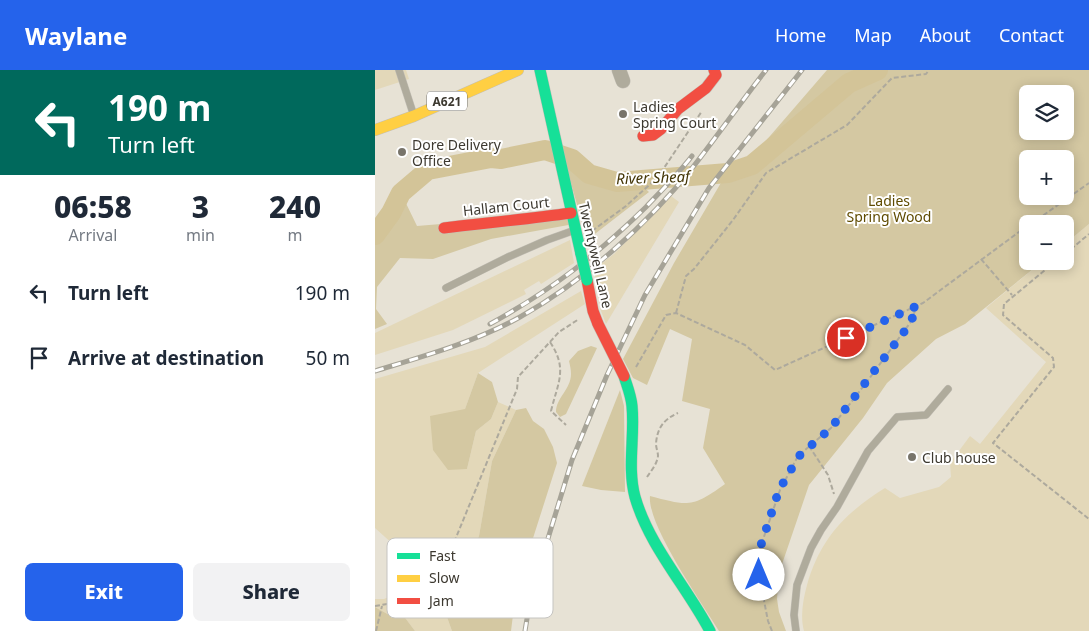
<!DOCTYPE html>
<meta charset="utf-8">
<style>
:root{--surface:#fff;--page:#f2f2f3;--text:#1f2937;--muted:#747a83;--accent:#2563eb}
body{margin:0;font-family:"Noto Sans",sans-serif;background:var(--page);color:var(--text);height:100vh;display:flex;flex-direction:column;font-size:19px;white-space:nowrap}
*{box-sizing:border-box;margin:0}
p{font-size:16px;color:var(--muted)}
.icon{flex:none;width:28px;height:28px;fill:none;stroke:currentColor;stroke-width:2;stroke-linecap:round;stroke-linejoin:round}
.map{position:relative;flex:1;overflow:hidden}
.details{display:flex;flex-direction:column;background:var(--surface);width:375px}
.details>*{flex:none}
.guide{background:#00695c;color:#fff;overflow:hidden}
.tools{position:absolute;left:644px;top:15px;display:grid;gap:10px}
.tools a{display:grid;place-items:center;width:55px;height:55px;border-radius:8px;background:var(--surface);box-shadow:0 2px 12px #0003;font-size:25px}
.pin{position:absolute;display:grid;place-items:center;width:42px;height:42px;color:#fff;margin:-21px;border:2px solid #fff;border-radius:50%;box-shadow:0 1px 5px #0007}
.me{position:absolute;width:55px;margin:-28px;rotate:0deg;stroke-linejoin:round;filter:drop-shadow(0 0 4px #0008)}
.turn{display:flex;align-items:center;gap:18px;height:105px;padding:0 25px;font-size:22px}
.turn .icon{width:65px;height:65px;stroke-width:2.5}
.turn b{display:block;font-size:35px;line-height:42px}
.eta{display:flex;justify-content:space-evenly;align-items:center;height:85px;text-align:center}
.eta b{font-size:30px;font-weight:800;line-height:35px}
.primary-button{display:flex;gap:10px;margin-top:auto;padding:10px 25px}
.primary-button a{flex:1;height:58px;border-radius:8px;background:var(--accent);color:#fff;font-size:20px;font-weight:800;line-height:58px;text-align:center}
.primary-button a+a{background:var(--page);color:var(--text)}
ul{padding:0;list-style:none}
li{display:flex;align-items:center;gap:15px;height:65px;padding:0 25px}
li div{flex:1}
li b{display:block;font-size:19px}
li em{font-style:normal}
header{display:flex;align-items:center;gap:30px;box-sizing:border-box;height:70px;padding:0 25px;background:var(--accent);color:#fff}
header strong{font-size:24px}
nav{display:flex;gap:28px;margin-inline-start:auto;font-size:18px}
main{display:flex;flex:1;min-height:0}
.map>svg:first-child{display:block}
.green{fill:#e3d8b9}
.forest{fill:#d4c8a2;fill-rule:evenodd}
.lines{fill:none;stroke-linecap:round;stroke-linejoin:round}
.river{stroke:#d3c498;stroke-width:20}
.lane-casing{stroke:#c3bfb6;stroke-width:8}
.street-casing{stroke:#c3bfb6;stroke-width:15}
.fast-casing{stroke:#c3bfb6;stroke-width:12}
.slow-casing{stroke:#c3bfb6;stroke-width:12}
.jam-casing{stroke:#c3bfb6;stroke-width:12}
.path{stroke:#ada99d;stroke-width:2;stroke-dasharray:5 2.5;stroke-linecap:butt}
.lane{stroke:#afab9c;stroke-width:7}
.street{stroke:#afab9c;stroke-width:14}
.fast{stroke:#16e098;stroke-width:11}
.slow{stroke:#ffcf43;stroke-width:11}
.jam{stroke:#f24e42;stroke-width:11}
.rail-casing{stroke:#a6a397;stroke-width:5}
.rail{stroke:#fff;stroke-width:3;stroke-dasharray:9;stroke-linecap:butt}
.fast-bridge-casing{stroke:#c3bfb6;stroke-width:12;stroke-linecap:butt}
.jam-bridge-casing{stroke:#c3bfb6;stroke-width:12;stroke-linecap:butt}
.fast-bridge{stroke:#16e098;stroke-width:11}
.jam-bridge{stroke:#f24e42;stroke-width:11}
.route{stroke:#2563eb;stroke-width:9;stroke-dasharray:0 16.2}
.poi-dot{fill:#78746a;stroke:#fff;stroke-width:2}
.labels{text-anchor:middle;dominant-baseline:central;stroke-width:4;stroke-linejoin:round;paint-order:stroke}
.shield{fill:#fff;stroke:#77746e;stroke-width:1}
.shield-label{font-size:12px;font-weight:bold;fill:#3d3930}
.poi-label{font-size:14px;fill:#3d3930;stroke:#fff;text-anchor:start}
.park-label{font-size:14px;fill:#5f4b01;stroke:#fff}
.street-label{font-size:14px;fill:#3d3930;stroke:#fff}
.water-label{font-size:15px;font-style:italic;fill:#433506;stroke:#fff}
.key{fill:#fff;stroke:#c5c4c1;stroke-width:1}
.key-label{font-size:14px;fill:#3d3930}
</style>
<header>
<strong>Waylane</strong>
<nav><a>Home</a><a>Map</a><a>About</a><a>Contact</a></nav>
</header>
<main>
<section class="details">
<div class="guide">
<div class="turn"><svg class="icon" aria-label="left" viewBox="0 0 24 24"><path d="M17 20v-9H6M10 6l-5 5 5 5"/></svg><div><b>190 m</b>Turn left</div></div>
</div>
<div class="eta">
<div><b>06:58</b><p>Arrival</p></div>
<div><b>3</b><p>min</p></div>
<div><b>240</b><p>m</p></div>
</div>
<ul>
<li><svg class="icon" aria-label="left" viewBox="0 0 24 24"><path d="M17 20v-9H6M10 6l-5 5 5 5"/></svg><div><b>Turn left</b></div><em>190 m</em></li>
<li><svg class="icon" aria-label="arrive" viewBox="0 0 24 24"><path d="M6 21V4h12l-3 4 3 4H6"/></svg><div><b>Arrive at destination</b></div><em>50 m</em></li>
</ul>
<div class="primary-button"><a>Exit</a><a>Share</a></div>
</section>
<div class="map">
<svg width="714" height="561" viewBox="0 0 714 561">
<rect width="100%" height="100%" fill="#e7e2d5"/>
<g class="green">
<polygon points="0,0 31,0 34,9 0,20"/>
<polygon points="296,126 304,132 231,254 226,241 219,199 239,184"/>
<path d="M714,154V561H429C425,546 428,530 432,515C445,469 470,443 510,418L525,428L564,417L576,407L575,393L595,366L605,374L671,292L611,238L668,191H690V174Z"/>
<polygon points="195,170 199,193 166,214 164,211 149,220 151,224 78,260 0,285 0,263"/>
<polygon points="206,221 210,234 103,303 90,339 92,399 101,361 116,349 123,332 141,340 117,391 104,466 95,488 90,491 88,486 80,478 68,499 68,536 77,561 40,561 28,545 16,546 0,537 0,529 9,529 46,513 50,505 49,502 0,458 0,309 110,277"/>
</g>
<g class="forest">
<path d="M452,0H714V154L690,174V154H652V191H668L590,254L561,269L512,313L488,348L434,415L404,503L402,529L404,542L411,561H344C327,533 272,455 275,426C313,436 317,438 350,414L328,378L335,339L307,331L317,269L295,259L272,315L258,308L248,289L299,193L347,111L383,80ZM652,24H690V61H652ZM652,89H690V126H652Z"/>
<polygon points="197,89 214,104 242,112 261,110 274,122 212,170 190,92"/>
<polygon points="26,123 42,156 196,143 199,154 116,169 58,189 25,188 2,217 1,239 12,254 0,259 0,165 16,143"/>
<path d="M216,276L222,278L191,344L185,347L181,342C181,328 196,319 196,304C196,300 195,295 194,291L203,281Z"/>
<polygon points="103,303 117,312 123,332 116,349 101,361 92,399 73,400 58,380 55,346 90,339"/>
<polygon points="245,320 249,336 250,422 226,420 207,416"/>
<polygon points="151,338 158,351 169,359 178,377 182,393 152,487 139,537 136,561 77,561 68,536 68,499 80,478 86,482 90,491 95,488 104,466 117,391 141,340"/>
<polygon points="0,537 16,546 28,545 40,561 0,561"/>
</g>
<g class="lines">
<polyline class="river" points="0,165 16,143 26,123 53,100 116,88 126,89 170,80 197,89 214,104 242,112 353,103 377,95 474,13 503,0"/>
<g class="lane-casing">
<g id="lane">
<polyline points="24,0 38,43"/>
<polyline points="71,218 133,187 172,170 200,160"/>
<polyline points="421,561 419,545 422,515 436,478 446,460 462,437 493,381 522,347 551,345 573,319"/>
</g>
</g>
<g class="street-casing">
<polyline id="street" points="244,0 248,11"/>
</g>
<g class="fast-casing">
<g id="fast">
<polyline points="165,0 206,184"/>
<path d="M249,306C252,316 256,325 257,336C260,366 252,397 260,427C274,476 312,517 335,561"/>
</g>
</g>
<g class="slow-casing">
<polyline id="slow" points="0,60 39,46 143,0"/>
</g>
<g class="jam-casing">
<g id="jam">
<polyline points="268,66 278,65 286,59 303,39 331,18 341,5 339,0"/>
<path d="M69,158C111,153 154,149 196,143"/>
<polyline points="212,210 218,241 223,254"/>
</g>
</g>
<g class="path">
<polyline points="656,154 714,113"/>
<polyline points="217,161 251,136 283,107 327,41"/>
<polyline points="690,184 714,164"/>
<polyline points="606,189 637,225"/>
<polyline points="681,191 629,234 628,245 678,288 679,297 618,373 714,449"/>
<polyline points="301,243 311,206 319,199 358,150 391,103 472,55 517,8 551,4 554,0"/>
<path d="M175,272C193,299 183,312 176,341L191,355"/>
<polyline points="261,297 291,245 301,243 370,275 400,300 548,233 652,156"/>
<polyline points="434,376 453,405 459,424"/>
<path d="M272,407C276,401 282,394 283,386C283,382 281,378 281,374C282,358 289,349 303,343"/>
<polyline points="0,536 41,529 51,525 58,516 80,470 142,319 143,307 184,262 204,249"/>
<polyline points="1,561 7,536"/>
<polyline points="397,561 393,551 381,490 405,420 423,386 456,358 491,313 535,253 542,236"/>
</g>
<use href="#lane" class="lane"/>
<use href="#street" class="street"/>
<use href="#fast" class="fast"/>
<use href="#slow" class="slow"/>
<use href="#jam" class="jam"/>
<g class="rail-casing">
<g id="rail">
<path d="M115,254C175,221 222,185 271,137C287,120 303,104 317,86"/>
<path d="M0,301C49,286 100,272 145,247C209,211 273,154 318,97C343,65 366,32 391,0"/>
<polyline points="150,561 156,524 197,390 232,305 270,225 334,118 427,0"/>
</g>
</g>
<use href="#rail" class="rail"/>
<g class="fast-bridge-casing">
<polyline id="fast-bridge" points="206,184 212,210"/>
</g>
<g class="jam-bridge-casing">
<polyline id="jam-bridge" points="223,254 249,306"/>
</g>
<use href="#fast-bridge" class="fast-bridge"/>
<use href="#jam-bridge" class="jam-bridge"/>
</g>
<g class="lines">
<polyline class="route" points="384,505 381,490 387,472 404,420 424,386 456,358 535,254 542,236 471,268"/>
</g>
<g class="poi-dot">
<circle cx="248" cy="44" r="5"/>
<circle cx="27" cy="82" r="5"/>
<circle cx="537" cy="387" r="5"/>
</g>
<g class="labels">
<rect class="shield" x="52" y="21.5" width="40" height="19" rx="4"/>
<g class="shield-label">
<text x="72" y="31">A621</text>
</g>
<g class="poi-label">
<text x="258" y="36">Ladies<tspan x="258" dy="16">Spring Court</tspan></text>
<text x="37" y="74">Dore Delivery<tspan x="37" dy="16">Office</tspan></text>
<text x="547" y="387">Club house</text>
</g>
<g class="park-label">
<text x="514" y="130">Ladies<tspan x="514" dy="16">Spring Wood</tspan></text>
</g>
<g class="street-label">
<text transform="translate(131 136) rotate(-6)">Hallam Court</text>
<text transform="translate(221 185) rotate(77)">Twentywell Lane</text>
</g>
<g class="water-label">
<text transform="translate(278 107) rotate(-2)">River Sheaf</text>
</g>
</g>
<rect x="12" y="468" width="166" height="80" rx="8" class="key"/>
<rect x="22" y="483" width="23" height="6" fill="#16e098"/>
<rect x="22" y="505" width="23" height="7" fill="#ffcf43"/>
<rect x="22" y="528" width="23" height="6" fill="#f24e42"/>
<g class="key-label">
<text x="54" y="491">Fast</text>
<text x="54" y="513">Slow</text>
<text x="54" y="536">Jam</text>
</g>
</svg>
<div class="tools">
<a><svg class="icon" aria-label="layers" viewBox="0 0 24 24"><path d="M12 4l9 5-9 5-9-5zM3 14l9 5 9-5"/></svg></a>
<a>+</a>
<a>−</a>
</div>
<div class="pin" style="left:471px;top:268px;background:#d93025"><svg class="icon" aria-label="arrive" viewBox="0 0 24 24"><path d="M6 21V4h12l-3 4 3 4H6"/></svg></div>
<svg class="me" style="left:384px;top:505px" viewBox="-20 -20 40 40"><circle r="19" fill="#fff"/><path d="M0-13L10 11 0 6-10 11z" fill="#2563eb"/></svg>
</div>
</main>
